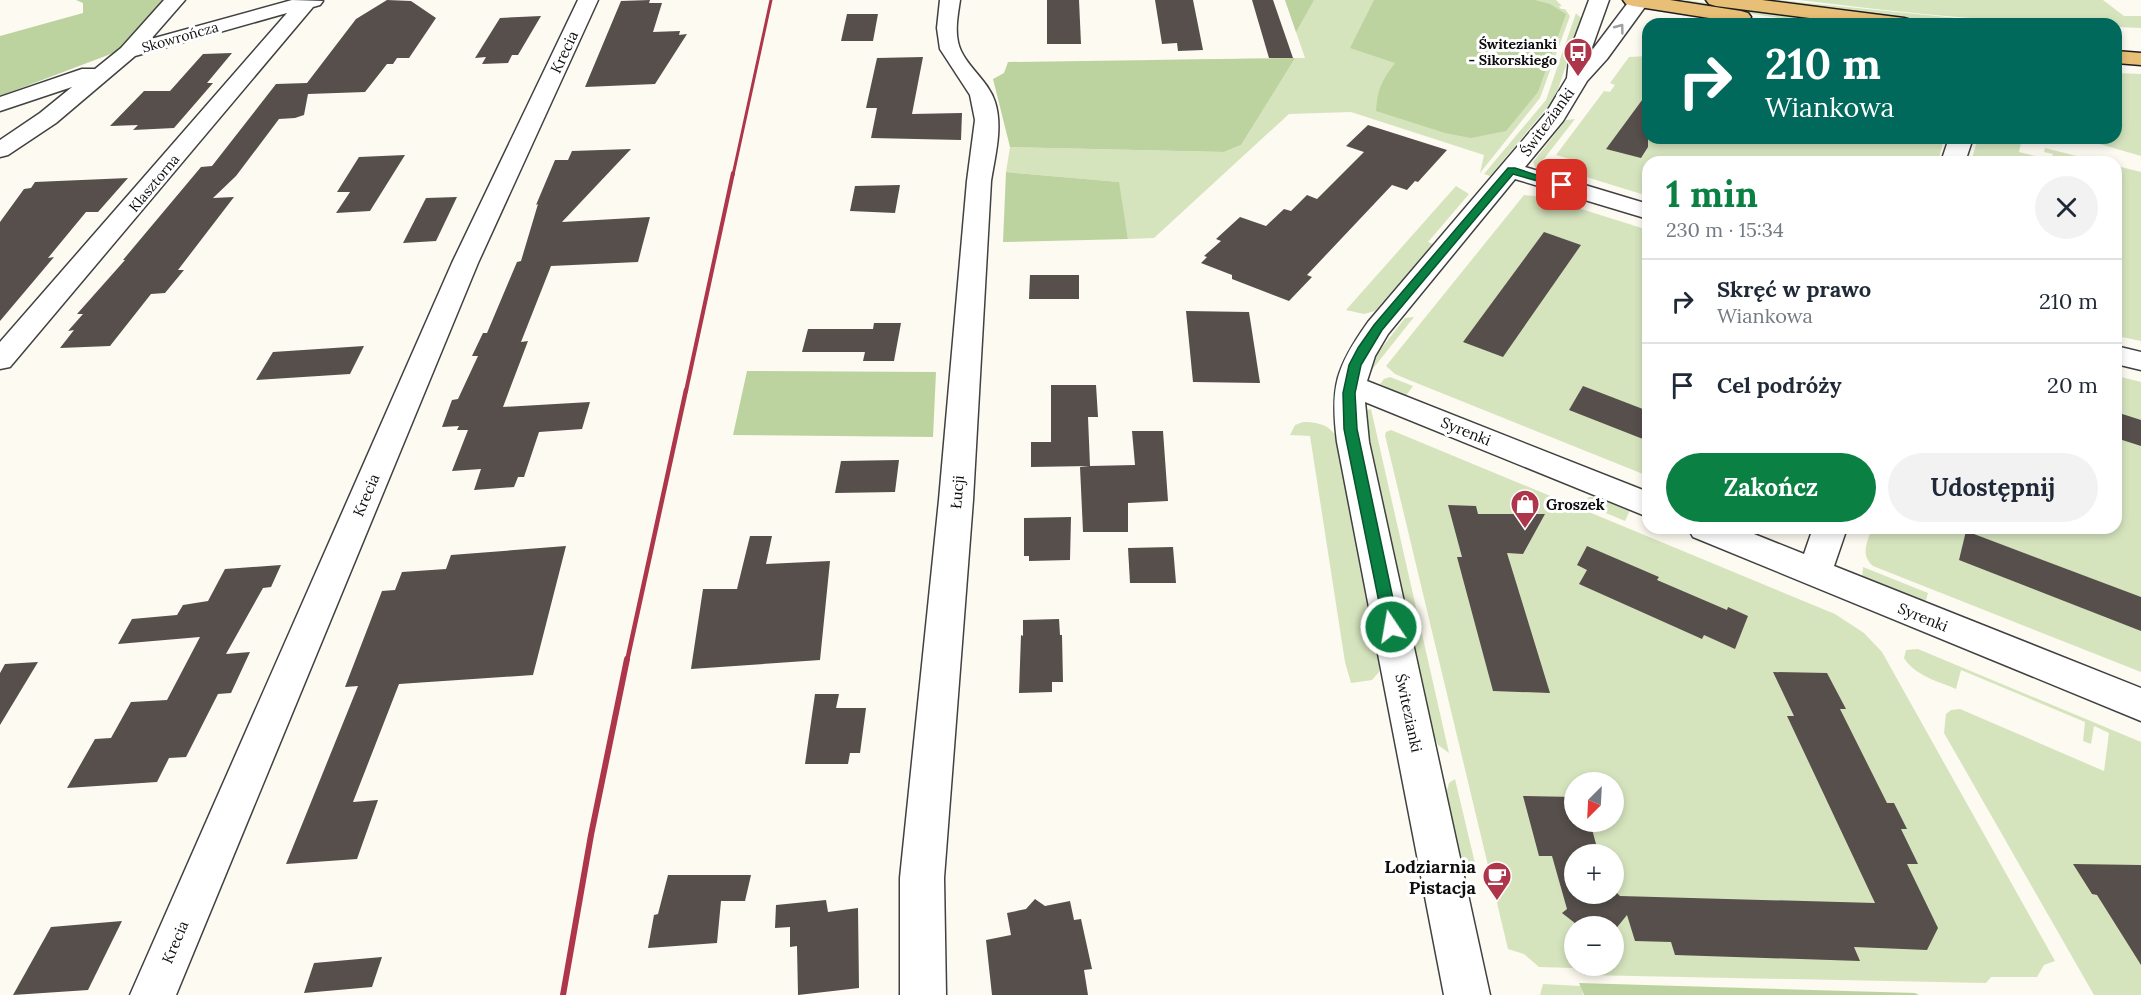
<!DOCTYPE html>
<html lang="pl">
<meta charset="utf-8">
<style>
:root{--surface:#fff;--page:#f2f2f3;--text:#1f2937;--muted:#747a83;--line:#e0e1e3;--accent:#0b8043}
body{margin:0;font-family:Lora,serif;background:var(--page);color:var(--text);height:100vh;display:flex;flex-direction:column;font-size:22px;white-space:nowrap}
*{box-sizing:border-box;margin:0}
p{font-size:20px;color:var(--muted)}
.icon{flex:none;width:33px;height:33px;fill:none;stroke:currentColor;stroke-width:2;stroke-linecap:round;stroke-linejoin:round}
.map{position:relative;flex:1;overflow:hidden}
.side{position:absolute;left:1642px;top:156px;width:480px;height:378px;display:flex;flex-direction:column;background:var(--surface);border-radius:18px;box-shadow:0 3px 9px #0003}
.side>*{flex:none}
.hud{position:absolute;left:1642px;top:18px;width:480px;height:126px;border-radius:18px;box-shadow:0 3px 9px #0003;background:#00695c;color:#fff;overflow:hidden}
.needle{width:39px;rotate:204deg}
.controls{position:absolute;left:1564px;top:772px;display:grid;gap:12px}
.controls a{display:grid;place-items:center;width:60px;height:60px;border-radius:50%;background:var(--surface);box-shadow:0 3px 9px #0003;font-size:30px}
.pin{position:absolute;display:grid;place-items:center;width:51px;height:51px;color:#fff;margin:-26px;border-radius:12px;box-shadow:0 3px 9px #0006}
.me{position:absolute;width:66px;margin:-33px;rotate:348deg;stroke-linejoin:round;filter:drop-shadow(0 0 4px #0008)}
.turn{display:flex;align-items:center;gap:21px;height:126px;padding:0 24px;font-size:27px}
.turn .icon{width:78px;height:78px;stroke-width:2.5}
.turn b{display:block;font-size:42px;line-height:51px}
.round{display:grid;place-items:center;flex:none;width:63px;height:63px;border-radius:32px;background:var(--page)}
.overview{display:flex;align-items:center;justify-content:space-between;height:102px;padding:0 24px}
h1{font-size:36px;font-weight:800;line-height:45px;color:var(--accent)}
.primary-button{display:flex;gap:12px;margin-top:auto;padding:12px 24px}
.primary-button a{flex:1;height:69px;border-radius:36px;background:var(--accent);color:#fff;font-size:24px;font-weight:800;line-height:69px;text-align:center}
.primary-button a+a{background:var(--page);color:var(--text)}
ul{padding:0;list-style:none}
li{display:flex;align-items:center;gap:18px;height:84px;padding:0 24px;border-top:2px solid var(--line)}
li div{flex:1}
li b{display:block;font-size:22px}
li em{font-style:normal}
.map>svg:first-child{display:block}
.green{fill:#d6e4be;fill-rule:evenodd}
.forest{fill:#bdd39f}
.building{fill:#564f4c}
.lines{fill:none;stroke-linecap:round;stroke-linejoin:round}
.minor-casing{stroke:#414141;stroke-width:3}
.major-casing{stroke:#1f1f1f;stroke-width:3}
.minor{fill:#fff;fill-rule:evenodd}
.major{fill:#e8bf76;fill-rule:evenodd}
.rail-far3{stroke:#ae364a;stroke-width:3}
.rail-far2{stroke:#ae364a;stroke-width:4}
.rail-far1{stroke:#ae364a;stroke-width:4.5}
.rail{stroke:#ae364a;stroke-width:6}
.oneway{stroke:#9f9f9f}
.route{fill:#0b8043;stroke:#07532c;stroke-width:1.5}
.labels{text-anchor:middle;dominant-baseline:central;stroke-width:6;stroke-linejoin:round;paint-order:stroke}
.far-street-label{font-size:14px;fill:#0e0e0e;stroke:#fff}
.far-poi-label{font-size:14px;font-weight:bold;fill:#0e0e0e;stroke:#fff;text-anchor:end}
.street-label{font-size:15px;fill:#0e0e0e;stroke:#fff}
.poi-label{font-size:15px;font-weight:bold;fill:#0e0e0e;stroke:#fff;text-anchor:start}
.near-poi-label{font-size:18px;font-weight:bold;fill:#0e0e0e;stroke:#fff;text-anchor:end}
</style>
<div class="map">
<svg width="2141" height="995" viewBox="0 0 2141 995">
<rect width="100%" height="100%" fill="#fdfaf1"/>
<g class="green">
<polygon points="1285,0 1556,0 1562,6 1559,6 1561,9 1565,9 1570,16 1540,98 1480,173 1484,155 1351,112 1289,114 1154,238 1128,239 1118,182 1006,172 1010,147 1224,152 1241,145 1268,100 1153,60 1305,58"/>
<path d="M1686,0L1852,24C1797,24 1741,11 1686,3Z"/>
<path d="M1753,0H1778L2015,24C1927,24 1840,11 1753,0Z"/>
<path d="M1799,0H2103L2124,16H2141V28L2117,27L2116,24C2010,24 1904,13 1799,0Z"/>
<polygon points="1576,13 1582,19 1557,92 1551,103 1490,176 1484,174 1546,100"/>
<polygon points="1648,56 1648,138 1944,138 1938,162 1648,162 1648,196 1570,172 1576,161 1556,155 1604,91 1610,92 1615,85 1610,83 1629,57"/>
<polygon points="2117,73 2141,74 2141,156 2079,138 2116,138"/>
<polygon points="1575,119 1536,169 1533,162 1566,120"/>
<polygon points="1978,138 2022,138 2019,152 2051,160 2053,154 2044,152 2045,148 2100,162 1971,162"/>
<polygon points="2117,166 2141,172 2141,341 2117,336"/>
<polygon points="1456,186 1469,194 1428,242 1433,244 1375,311 1364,314 1346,310"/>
<polygon points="1524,195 1543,197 1648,230 1648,476 1409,380 1395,374 1386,366"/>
<polygon points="1414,317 1371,371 1373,359 1405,318"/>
<path d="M2117,376L2141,382V672L1873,566C1860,555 1867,543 1872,528H2116Z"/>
<polygon points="1390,377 1413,386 1405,397 1380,384 1384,379"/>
<polygon points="1371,409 1449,753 1438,745 1434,736 1368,436 1366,410"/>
<path d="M1303,422C1316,422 1328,424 1335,435L1379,665V672L1372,680L1351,683L1345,662L1310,436L1290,435L1295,425Z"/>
<path d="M1391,430L1835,614L1864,633L1882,652L2055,961L2044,965L2037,977H1991L1986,983L1585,975L1573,968L1539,967L1524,954L1508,949L1385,435L1386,432ZM1575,783H1614V822H1575ZM1575,855H1614V894H1575ZM1575,927H1614V966H1575Z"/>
<polygon points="1589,497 1602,497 1631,508 1625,521 1582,503"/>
<polygon points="1863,567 1928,593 1924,607 1862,581"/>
<path d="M1918,649L2141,742V995H2094L1944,733L1946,714L1951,710L1960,709L2104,771L2109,733L2094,726L2091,744L2083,741L2085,722L1961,670L1956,689C1938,681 1915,676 1904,658L1906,650Z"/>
<polygon points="1455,779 1478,876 1465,875 1446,794 1449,783"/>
<polygon points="1543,984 1581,986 1583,995 1540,995"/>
</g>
<g class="forest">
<polygon points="76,0 168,0 132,39 116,52 0,96 0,36 83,13 83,3"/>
<polygon points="1285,0 1314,0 1296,32"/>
<path d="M1374,0H1535L1550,4L1566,14L1538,92L1506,131L1471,138L1445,133L1376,111C1378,88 1381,82 1395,63L1350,48Z"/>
<polygon points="1295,58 1241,145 1224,152 1010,147 993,79 1004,73 1008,62"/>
<polygon points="1006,172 1119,182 1128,239 1003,242"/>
<polygon points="747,371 936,372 933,437 733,435"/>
<polygon points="1579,983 1915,993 1919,995 1584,995"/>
</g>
<g class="building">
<polygon points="387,0 411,1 436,18 409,58 397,58 393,64 387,64 365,92 308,94 304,115 295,118 279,119 236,176 213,198 234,197 178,270 184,270 165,293 151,294 110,346 60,348 74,330 68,331 83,314 77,314 125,260 123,260 201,167 212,166 276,84 307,83 356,19"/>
<polygon points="650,0 649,3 662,3 653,32 680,31 679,35 687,34 655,84 585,87 621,1"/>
<polygon points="1047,0 1079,0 1081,44 1047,44"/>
<polygon points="1155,0 1193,0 1203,50 1178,51 1177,43 1162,44"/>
<polygon points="1252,0 1273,0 1293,58 1269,58"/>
<polygon points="847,14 878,14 873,41 841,41"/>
<polygon points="541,16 518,55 512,55 508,63 482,64 486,57 475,58 500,18"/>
<polygon points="232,53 207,83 213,83 174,128 133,130 138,125 110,126 144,91 170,91 203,54"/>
<polygon points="923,57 912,114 962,113 961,140 871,138 877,108 866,108 877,58"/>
<polygon points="1648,92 1648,147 1641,158 1606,149"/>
<polygon points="1368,125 1447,150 1418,182 1415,181 1407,190 1392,185 1307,275 1312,277 1289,301 1232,279 1232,275 1201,263 1207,257 1204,256 1221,241 1216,239 1240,217 1266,226 1284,209 1291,211 1307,195 1317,199 1364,152 1346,146"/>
<polygon points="631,149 562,222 650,217 638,262 551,266 521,342 528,341 503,407 590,402 582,429 539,432 524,477 518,477 514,487 474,490 481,469 452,471 468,430 457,430 459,426 442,427 452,400 458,399 478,356 472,356 483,333 487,333 517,262 521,261 538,204 536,205 555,160 568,160 572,151"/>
<polygon points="405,155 370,211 336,213 350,192 337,192 359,157"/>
<polygon points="128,178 98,212 86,212 48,258 54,257 0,321 0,222 24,189 31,188 35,182"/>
<polygon points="900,185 895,213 850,211 855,186"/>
<polygon points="457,197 436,241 403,243 426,198"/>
<polygon points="1544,232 1581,245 1503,357 1463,342"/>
<polygon points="1030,275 1079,275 1079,299 1029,299"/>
<polygon points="1186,311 1249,312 1260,383 1193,382"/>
<polygon points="874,323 901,323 894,361 863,361 865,352 802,352 808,329 873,329"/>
<polygon points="364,346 350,374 256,380 273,352"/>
<polygon points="1051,385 1096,385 1098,417 1088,417 1090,466 1135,465 1132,431 1163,431 1168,501 1128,503 1128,532 1083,532 1080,467 1089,466 1031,467 1031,442 1051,442"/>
<polygon points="1583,386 1648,411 1648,441 1569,410"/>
<polygon points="2116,412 2141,420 2141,446 2116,438"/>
<polygon points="899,460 895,492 835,493 841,461"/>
<polygon points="1448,505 1476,506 1478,514 1545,514 1523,554 1507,553 1550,693 1493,691 1457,557 1462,557"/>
<polygon points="1071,517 1070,560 1029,561 1029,556 1024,556 1024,518"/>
<polygon points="1966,531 2141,597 2141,631 1959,560"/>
<polygon points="750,536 772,536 766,564 830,561 820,660 691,669 703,589 737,589"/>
<polygon points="566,546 533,675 399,684 353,802 378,800 357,859 286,864 358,686 345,687 382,591 395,590 402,572 446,569 451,555"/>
<polygon points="1587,546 1659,577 1657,580 1727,610 1728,607 1748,616 1735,649 1704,635 1702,639 1579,584 1587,570 1577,565"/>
<polygon points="1173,547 1176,583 1130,583 1128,548"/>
<polygon points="281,565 271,587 263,588 226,654 250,652 231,693 218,694 186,757 169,758 157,782 67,788 95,739 111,738 131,702 167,700 200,637 118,644 132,619 177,615 183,605 208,601 225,569"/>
<polygon points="1059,619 1060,635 1062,635 1063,682 1052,682 1052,692 1019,693 1021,635 1023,636 1023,620"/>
<polygon points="38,662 0,725 0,673 5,664"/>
<polygon points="1773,672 1827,673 1846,709 1840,709 1887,803 1894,803 1907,829 1901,829 1918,864 1907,864 1938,928 1927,950 1854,947 1860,961 1675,955 1671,942 1635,941 1627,915 1614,931 1614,927 1580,927 1562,913 1567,909 1552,856 1539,856 1523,796 1575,797 1575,822 1590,822 1599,855 1575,855 1575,894 1614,894 1614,890 1620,896 1875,903 1787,716 1794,716"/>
<polygon points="815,694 839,694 836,708 866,708 860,753 850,753 848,764 805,764"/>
<polygon points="2073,864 2141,865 2141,965 2097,895 2092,894"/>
<polygon points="668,875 751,875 745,901 721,901 717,943 648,948 654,915 658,914"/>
<polygon points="1035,899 1045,906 1070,901 1074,920 1081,919 1092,969 1084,970 1088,995 992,995 986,940 1011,935 1007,913 1026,909"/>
<polygon points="826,900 828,912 858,908 859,988 798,995 797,946 790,947 790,927 775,928 776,905"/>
<polygon points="122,921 88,990 13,995 51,927"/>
<polygon points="382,957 372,987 304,993 314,963"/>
</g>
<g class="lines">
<g class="minor-casing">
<g id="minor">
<polygon points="164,0 185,0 151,39 292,0 323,1 320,5 313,7 10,367 0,369 0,342 287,13 135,56 56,123 8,155 0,157 0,140 40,113 72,87 0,111 0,97 82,69 95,69 121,48"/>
<polygon points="578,0 598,0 478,263 176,995 130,995 452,263"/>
<path d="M940,0H960C958,14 955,28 958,42C963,65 988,79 995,102C1003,127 995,156 991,181L973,500L944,878L946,995H900V878L939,500L967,181L975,120L970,95L940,49L937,28Z"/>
<path d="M1589,0H1609L1590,53L1630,0H1650L1607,59L1587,81L1563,121L1525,167L1648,204V219L1515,179L1388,334L1375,356L1367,381L1648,492V517L1365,402L1369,442L1490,995H1444L1337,442C1330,387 1336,367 1368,322L1546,113L1567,78L1570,51Z"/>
<polygon points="1949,138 1973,138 1965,162 1941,162"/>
<polygon points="2116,346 2141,352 2141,370 2116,364"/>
<polygon points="1688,528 1739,528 1804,554 1813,528 1847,528 1834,566 2141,688 2141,721 1693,537"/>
</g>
</g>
<g class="major-casing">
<g id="major">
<polygon points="1623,0 1670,0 1741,11 1748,13 1751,17 1748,21 1741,23 1633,6 1626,4"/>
<polygon points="1706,0 1762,0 1904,18 1911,20 1914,24 1857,24 1716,6 1709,4"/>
<polygon points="2116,51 2141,53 2141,65 2116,63"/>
</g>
</g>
<use href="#minor" class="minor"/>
<use href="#major" class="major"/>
<polyline class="rail-far3" points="733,175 771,0"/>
<polyline class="rail-far2" points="686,391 733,173"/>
<polyline class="rail-far1" points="627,661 686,390"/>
<polyline class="rail" points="563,995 591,835 627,659"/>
</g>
<defs><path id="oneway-chevron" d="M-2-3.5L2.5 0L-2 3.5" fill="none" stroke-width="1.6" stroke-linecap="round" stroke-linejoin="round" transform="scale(1.5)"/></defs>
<use class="oneway" href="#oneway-chevron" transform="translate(1620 28) rotate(-53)"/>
<polygon class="route" points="1508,168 1515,168 1567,185 1562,188 1513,174 1382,330 1361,365 1355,393 1357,429 1399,627 1397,631 1386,631 1384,627 1344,429 1343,393 1349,365 1358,348 1374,325"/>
<defs>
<g id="bus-pin" transform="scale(1.5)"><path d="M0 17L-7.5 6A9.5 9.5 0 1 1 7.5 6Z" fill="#ae364a" stroke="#fff"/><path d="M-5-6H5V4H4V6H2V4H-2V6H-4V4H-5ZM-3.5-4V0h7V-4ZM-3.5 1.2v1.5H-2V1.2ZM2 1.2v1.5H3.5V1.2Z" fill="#fff"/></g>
<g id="shop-pin" transform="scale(1.5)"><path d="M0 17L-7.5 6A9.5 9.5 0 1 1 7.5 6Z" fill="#ae364a" stroke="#fff"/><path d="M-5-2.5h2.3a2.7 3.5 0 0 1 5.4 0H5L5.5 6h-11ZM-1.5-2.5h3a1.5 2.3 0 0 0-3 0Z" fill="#fff"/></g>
<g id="cafe-pin" transform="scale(1.5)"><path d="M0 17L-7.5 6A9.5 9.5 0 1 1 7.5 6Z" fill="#ae364a" stroke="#fff"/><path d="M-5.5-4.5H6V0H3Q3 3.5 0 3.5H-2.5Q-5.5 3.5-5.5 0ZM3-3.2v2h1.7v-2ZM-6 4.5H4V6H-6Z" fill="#fff"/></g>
</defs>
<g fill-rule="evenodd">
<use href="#bus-pin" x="1578" y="52"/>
<use href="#shop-pin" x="1525" y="504"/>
<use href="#cafe-pin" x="1497" y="876"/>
</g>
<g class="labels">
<g class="far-street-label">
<text transform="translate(180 37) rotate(-16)">Skowrończa</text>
<text transform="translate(154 183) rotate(-50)">Klasztorna</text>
</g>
<g class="far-poi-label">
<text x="1557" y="44">Świtezianki<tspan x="1557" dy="16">- Sikorskiego</tspan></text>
</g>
<g class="street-label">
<text transform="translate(564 52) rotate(-65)">Krecia</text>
<text transform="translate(1547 122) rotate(-54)">Świtezianki</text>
<text transform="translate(1466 431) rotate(22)">Syrenki</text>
<text transform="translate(957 492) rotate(-85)">Łucji</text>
<text transform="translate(366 495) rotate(-67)">Krecia</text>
<text transform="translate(1923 617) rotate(22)">Syrenki</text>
<text transform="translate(1409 713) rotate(78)">Świtezianki</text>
<text transform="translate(175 942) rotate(-67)">Krecia</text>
</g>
<g class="poi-label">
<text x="1546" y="504">Groszek</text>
</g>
<g class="near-poi-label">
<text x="1476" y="866">Lodziarnia<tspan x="1476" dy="21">Pistacja</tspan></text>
</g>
</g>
</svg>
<div class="controls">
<a><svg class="needle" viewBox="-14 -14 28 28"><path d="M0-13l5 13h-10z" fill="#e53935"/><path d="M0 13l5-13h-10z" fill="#747a83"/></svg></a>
<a>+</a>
<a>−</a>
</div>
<div class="pin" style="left:1562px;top:185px;background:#d93025"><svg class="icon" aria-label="arrive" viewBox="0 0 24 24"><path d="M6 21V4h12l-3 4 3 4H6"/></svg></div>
<svg class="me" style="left:1391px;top:627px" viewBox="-20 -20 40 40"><circle r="17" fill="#0b8043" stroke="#fff" stroke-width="3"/><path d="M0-11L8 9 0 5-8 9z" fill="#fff"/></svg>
<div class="hud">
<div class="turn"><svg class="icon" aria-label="right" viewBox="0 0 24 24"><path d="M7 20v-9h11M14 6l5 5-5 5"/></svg><div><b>210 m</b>Wiankowa</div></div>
</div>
<section class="side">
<div class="overview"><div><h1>1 min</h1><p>230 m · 15:34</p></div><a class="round"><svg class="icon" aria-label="close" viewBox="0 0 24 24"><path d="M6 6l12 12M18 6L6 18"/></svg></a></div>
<ul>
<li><svg class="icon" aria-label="right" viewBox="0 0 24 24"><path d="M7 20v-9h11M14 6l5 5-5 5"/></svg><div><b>Skręć w prawo</b><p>Wiankowa</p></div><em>210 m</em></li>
<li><svg class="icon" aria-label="arrive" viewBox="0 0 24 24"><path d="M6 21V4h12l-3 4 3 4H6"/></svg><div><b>Cel podróży</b></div><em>20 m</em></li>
</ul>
<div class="primary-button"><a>Zakończ</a><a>Udostępnij</a></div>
</section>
</div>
